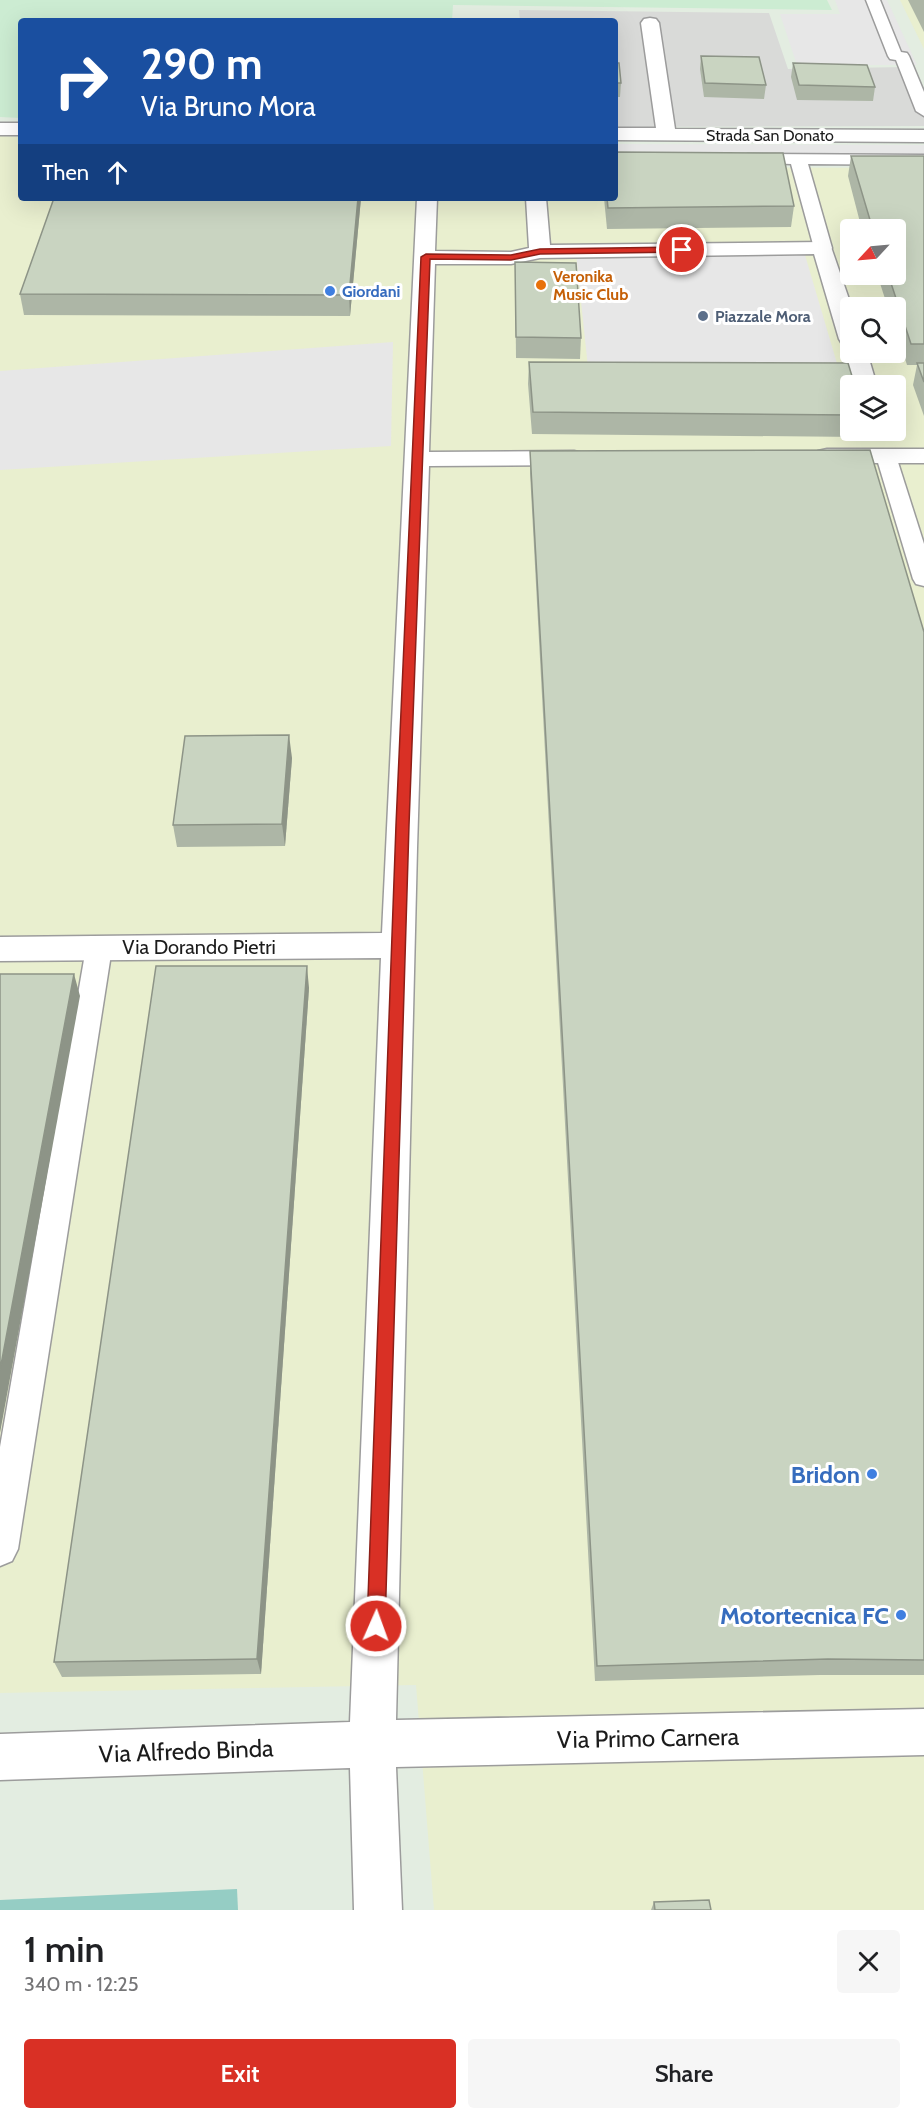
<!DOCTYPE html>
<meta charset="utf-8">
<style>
:root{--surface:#fff;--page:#f6f6f6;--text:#202124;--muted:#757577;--accent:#d93025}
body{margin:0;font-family:Cabin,sans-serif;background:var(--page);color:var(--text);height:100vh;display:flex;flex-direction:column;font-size:22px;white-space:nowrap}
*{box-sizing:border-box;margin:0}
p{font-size:20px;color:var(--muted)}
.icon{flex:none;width:33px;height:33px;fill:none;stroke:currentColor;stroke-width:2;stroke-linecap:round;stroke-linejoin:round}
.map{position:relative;height:1910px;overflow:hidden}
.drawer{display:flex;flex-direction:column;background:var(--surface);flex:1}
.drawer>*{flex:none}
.hud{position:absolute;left:18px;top:18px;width:600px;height:183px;border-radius:6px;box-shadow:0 6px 24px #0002;background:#1a4fa0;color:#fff;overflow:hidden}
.needle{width:39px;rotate:244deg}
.fabs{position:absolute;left:840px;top:219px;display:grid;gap:12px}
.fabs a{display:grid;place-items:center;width:66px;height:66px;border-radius:6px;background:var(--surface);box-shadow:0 6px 24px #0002;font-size:30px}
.pin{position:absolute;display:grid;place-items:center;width:51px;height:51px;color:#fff;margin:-26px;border:3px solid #fff;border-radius:50%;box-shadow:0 2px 6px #0007}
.me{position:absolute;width:66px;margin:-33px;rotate:2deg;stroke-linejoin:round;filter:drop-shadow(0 0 4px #0008)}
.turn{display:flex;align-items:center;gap:21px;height:126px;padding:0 24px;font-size:27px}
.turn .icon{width:78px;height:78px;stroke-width:2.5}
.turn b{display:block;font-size:42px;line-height:51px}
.then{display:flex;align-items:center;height:57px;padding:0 24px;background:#0003;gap:12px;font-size:22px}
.round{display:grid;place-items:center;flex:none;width:63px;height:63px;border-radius:6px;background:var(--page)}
.headline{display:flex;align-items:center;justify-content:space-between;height:102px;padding:0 24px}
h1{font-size:36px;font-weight:600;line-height:45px}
.action{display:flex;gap:12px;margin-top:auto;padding:12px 24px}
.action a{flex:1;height:69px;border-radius:6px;background:var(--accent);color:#fff;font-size:24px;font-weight:600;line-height:69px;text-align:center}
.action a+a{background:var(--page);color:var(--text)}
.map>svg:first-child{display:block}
.residential{fill:#d9dad8}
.commercial{fill:#e9efcf;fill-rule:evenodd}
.farmland{fill:#ccecd2}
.forest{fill:#95cdc4}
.parking{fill:#e7e7e7}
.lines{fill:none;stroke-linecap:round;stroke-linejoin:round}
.service-casing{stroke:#9c9c9c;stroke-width:3}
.minor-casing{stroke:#9c9c9c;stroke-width:3}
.service{fill:#fff;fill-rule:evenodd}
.minor{fill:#fff;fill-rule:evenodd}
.wall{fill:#adb6a6}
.shaded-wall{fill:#8d9487}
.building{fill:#c9d4c1;stroke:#8d9487;stroke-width:1.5}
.route{fill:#d93025;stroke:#8d1f18;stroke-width:1.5}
.food-dot{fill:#e8710a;stroke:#fff;stroke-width:2}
.shop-dot{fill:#3f7fe0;stroke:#fff;stroke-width:2}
.service-dot{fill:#5c6f8a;stroke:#fff;stroke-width:2}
.labels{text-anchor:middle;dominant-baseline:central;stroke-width:6;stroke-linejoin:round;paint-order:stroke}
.far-street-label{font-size:16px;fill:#1b1b1b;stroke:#fff}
.far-food-label{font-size:16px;font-weight:bold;fill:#c56008;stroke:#fff;text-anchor:start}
.far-shop-label{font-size:16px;font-weight:bold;fill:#366cbe;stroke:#fff;text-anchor:start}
.far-service-label{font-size:16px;font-weight:bold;fill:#4e5e75;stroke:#fff;text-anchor:start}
.street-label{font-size:20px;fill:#1b1b1b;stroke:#fff}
.near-shop-label{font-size:24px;font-weight:bold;fill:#366cbe;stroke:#fff;text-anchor:end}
.near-street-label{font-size:24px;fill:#1b1b1b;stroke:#fff}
</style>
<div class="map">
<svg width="924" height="1910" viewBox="0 0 924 1910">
<rect width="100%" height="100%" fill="#e3ede1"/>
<polygon class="residential" points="519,10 769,13 788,69 906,67 924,106 924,126 615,127 615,21 520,21"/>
<g class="commercial">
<polygon points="900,0 924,0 924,49"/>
<path d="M0,136L21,137V198H615V167L924,168V1910H434L416,1685L0,1693ZM850,230H896V274H850ZM850,308H896V352H850ZM850,386H896V430H850Z"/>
</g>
<polygon class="farmland" points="0,0 827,0 832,10 453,5 452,21 21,21 21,118 0,117"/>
<polygon class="forest" points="237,1889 238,1910 0,1910 0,1900"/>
<g class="parking">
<polygon points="835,0 887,0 917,65 797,65 780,14 840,14"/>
<polygon points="615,144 924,145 924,160 615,158"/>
<polygon points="576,254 805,255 841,377 589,377"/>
<polygon points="393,342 391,446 0,470 0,371"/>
</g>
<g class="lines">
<g class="service-casing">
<g id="service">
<polygon points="866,0 880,0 901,52 907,53 909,56 924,92 924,116 916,111 896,60 890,59 888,56"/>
<polygon points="748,154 924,155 924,165 808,164 832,248 829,252 817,252 814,248 791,164 742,162 740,159 742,156"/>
<polygon points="886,450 893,452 896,456 924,544 924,586 916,584 913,579 876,456 879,452"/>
<polygon points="99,938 109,941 112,948 18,1549 12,1561 0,1566 0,1447 86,948 89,941"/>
</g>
</g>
<g class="minor-casing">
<g id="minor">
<polygon points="650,18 656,19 659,23 675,129 924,130 924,142 615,140 615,128 656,128 641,23 644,19"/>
<rect x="0" y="123" width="21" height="12"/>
<polygon points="417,198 437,198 435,251 511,252 529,248 526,198 546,198 550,245 823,242 830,244 852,308 850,346 842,344 839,339 814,254 540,258 511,264 435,264 429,452 574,451 583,453 586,458 583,463 574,465 429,466 417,848 396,1720 924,1709 924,1755 396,1767 402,1910 354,1910 350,1768 0,1780 0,1734 350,1722 381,958 0,961 0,937 382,933"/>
<polygon points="850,346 850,352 867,352 877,386 853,386 844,352"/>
<polygon points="827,449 924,449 924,463 827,463 818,461 815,456 818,451"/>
</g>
</g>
<use href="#service" class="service"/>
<use href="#minor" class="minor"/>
</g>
<g class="wall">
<polygon points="908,0 924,0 924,32"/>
<polygon points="701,56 766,85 764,99 704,97 700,69"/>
<polygon points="615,63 621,83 620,97 615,97"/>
<polygon points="793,63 875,87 873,101 797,100 791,77"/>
<polygon points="851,156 924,156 924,416 913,385 917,365 907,365 896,331 896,308 888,308 877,274 896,274 896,230 862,230 848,176"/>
<polygon points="54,198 361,198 350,316 24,315 20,294"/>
<polygon points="604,198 615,198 794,206 791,227 607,229"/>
<polygon points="515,262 581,338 580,359 516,358"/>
<polygon points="529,362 850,386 850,430 861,430 859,437 532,434 528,384"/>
<polygon points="530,451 924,632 924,1675 820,1675 595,1681 530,473"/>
<polygon points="292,758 285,846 177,847 173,825"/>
<polygon points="309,988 261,1674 62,1677 54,1662"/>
<polygon points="654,1902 711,1910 651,1910"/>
</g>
<g class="shaded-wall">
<polygon points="358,198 361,198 350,316 349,295"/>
<polygon points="289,735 292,758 285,846 282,824"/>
<polygon points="307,966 309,988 261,1674 257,1659"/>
<polygon points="74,974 80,996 0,1433 0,1370"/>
</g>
<g class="building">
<polygon points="701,56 759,57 766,85 705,83"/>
<polygon points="615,63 619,63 621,83 615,83"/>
<polygon points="793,63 867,65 875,87 799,85"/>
<polygon points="615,152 783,153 794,206 608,208 607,198 615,198"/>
<polygon points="851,156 924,156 924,344 911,344 888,274 896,274 896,230 873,230"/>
<polygon points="54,198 358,198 349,295 20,294"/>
<polygon points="515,262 576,263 581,338 516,337"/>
<polygon points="529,362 848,363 855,386 850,386 850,415 533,412"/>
<polygon points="917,363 924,363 924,382"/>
<polygon points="870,450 924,632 924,1660 828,1659 597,1666 530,451"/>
<polygon points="289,735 282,824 173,825 185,736"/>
<polygon points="156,966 307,966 257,1659 54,1662"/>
<polygon points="0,974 74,974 0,1370"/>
<polygon points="709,1900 711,1910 655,1910 654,1902"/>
</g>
<polygon class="route" points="682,247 687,250 685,252 540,254 511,260 430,259 409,825 385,1626 383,1633 376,1635 370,1633 367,1626 396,825 421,257 426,254 511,255 540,249"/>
<circle class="food-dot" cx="541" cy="285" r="6"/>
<g class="shop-dot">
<circle cx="330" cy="291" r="6"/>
<circle cx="872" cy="1474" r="6"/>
<circle cx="901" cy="1615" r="6"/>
</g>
<circle class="service-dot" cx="703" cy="316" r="6"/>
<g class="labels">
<g class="far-street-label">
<text x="770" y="135">Strada San Donato</text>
</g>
<g class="far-food-label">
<text x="553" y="276">Veronika<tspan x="553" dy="18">Music Club</tspan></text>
</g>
<g class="far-shop-label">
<text x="342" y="291">Giordani</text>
</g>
<g class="far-service-label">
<text x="715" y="316">Piazzale Mora</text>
</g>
<g class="street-label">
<text x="199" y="947">Via Dorando Pietri</text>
</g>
<g class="near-shop-label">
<text x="860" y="1474">Bridon</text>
<text x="889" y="1615">Motortecnica FC</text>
</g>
<g class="near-street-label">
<text transform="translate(648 1738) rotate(-1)">Via Primo Carnera</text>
<text transform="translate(186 1751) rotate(-2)">Via Alfredo Binda</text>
</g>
</g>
</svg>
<div class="fabs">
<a><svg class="needle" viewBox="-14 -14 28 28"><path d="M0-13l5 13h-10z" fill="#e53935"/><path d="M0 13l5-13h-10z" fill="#757577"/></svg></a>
<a><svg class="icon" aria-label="search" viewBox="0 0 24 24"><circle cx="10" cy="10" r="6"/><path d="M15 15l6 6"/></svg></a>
<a><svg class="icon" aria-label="layers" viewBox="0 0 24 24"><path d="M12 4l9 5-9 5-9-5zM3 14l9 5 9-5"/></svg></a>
</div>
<div class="pin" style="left:682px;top:250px;background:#d93025"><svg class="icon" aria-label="arrive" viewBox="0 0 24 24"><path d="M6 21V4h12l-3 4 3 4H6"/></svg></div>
<svg class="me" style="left:376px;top:1626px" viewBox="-20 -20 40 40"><circle r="17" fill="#d93025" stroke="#fff" stroke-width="3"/><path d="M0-11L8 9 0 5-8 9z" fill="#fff"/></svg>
<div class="hud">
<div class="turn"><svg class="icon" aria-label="right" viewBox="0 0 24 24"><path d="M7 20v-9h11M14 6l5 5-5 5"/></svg><div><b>290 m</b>Via Bruno Mora</div></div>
<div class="then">Then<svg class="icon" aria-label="ahead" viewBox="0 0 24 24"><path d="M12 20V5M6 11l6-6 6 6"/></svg></div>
</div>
</div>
<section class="drawer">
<div class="headline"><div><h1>1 min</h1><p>340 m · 12:25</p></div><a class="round"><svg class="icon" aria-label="close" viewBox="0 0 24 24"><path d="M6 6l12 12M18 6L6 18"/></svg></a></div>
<div class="action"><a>Exit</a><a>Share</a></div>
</section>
